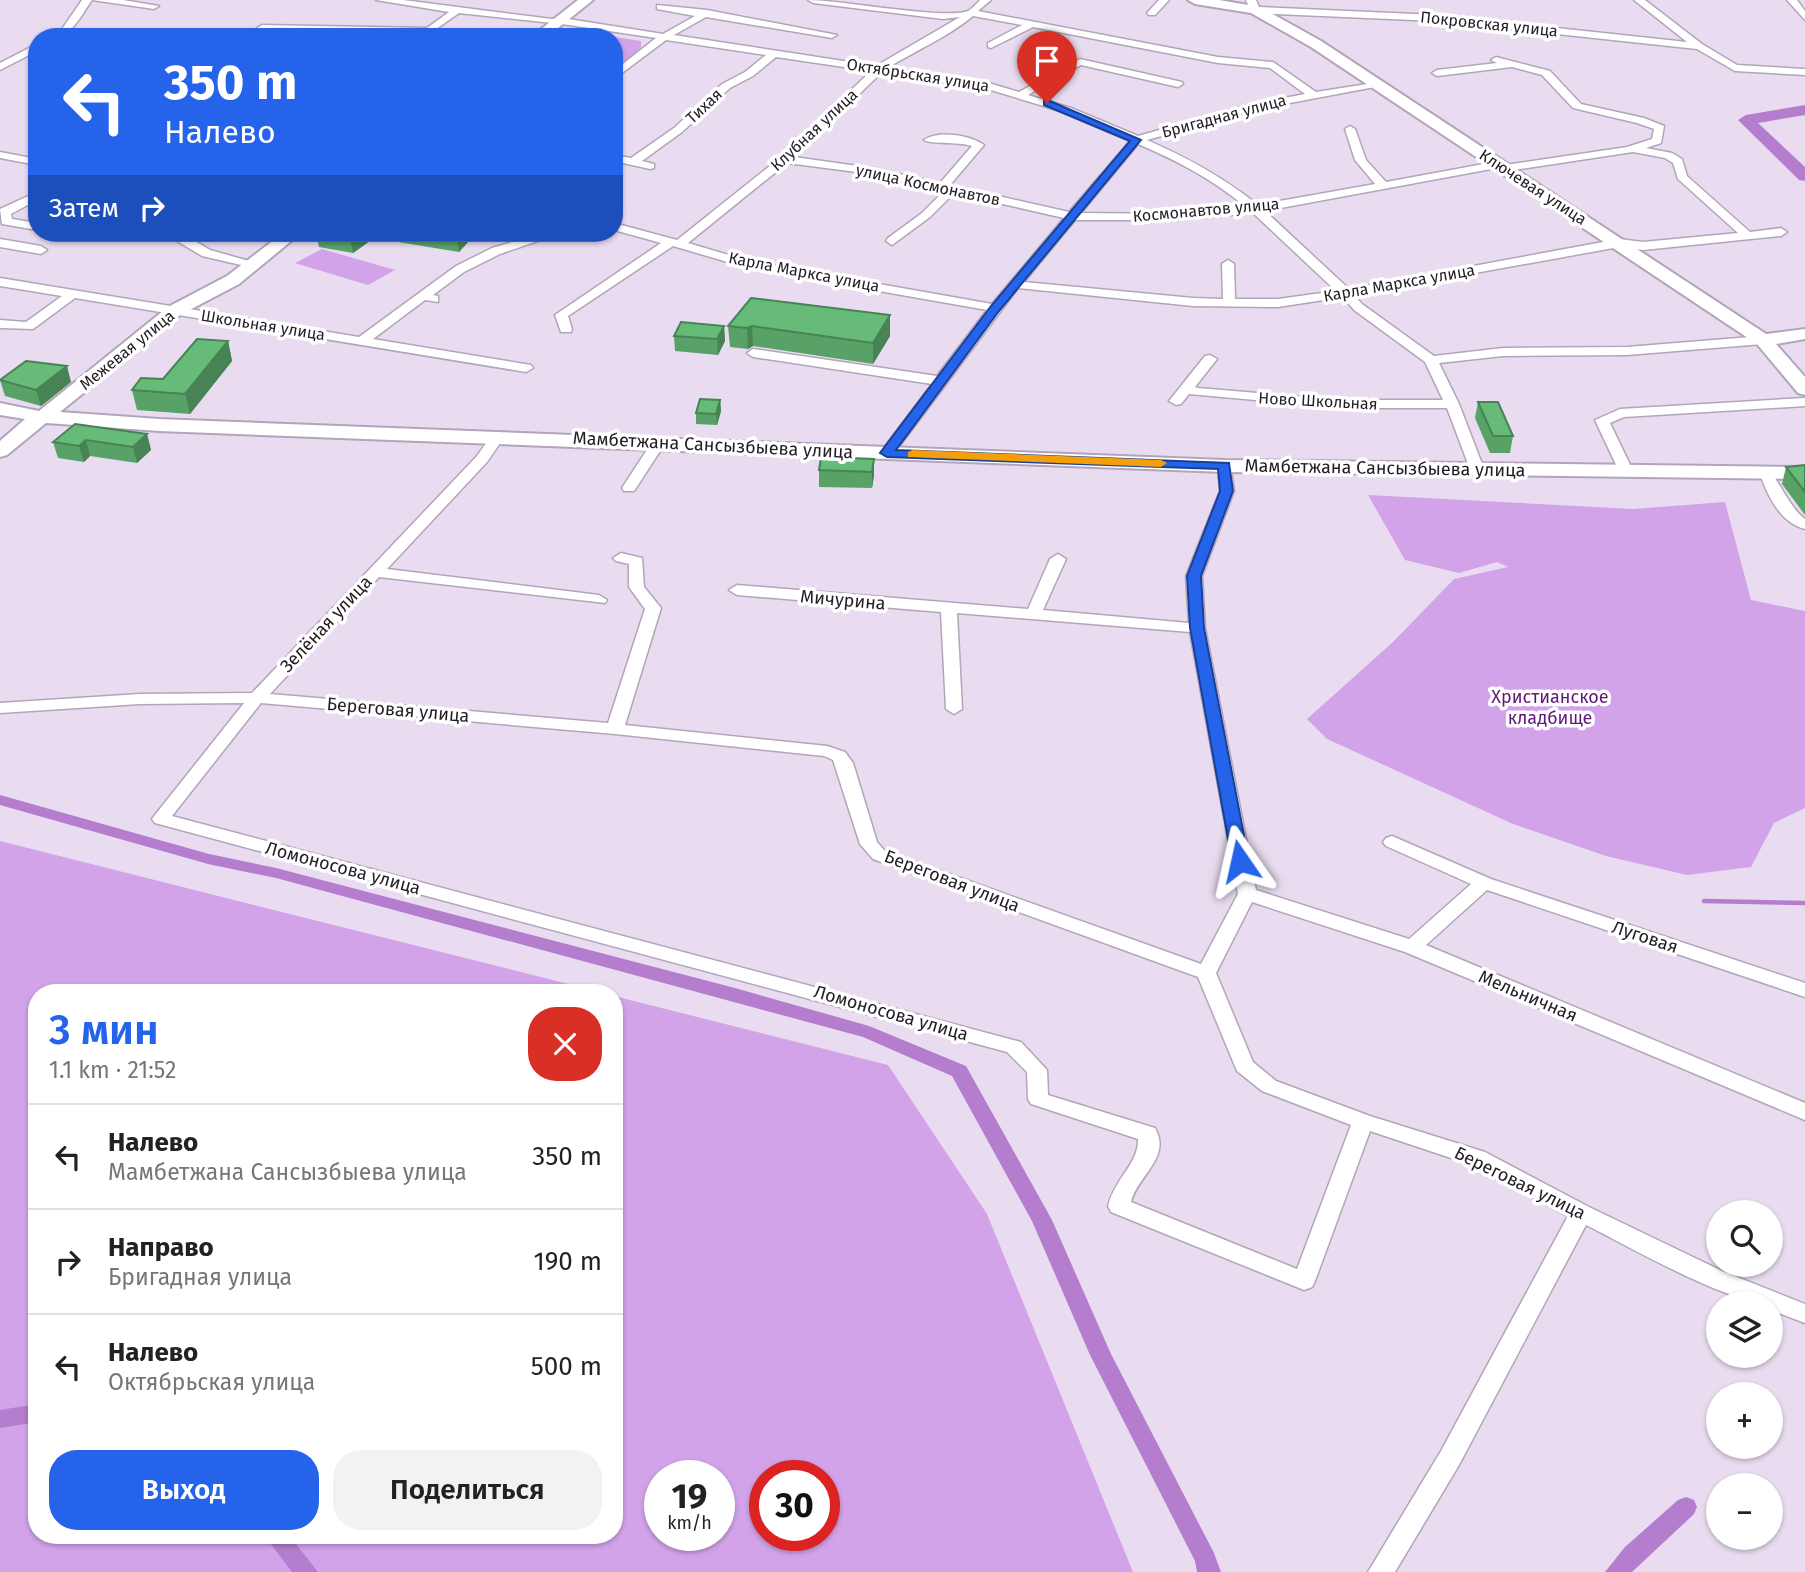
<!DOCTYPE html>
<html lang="ru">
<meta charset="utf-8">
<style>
:root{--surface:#fff;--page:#f2f2f2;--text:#222;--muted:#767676;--line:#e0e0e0;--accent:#2563eb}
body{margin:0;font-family:"Fira Sans",sans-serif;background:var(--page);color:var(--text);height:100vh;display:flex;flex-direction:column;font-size:26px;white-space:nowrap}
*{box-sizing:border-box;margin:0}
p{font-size:23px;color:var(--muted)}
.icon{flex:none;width:38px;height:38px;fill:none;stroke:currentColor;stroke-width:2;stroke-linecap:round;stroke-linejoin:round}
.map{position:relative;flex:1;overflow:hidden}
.panel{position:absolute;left:28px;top:984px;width:595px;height:560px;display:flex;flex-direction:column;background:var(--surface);border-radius:28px;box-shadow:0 2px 5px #0004}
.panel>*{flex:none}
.guide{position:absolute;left:28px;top:28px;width:595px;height:214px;border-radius:28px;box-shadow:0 2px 5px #0004;background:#2563eb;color:#fff;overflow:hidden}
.buttons{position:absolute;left:1706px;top:1200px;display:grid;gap:14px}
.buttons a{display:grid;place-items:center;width:77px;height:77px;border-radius:50%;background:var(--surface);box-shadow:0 2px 5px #0004;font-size:35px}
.speed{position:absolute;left:644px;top:1460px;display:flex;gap:14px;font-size:35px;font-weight:700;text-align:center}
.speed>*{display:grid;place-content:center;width:91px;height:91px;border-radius:50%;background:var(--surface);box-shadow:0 2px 5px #0004;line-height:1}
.speed small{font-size:18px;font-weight:400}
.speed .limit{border:10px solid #d22;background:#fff;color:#111}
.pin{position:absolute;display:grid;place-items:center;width:60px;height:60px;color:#fff;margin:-72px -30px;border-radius:50% 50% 50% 0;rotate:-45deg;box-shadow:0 0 7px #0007}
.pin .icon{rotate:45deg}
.me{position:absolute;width:77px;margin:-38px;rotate:349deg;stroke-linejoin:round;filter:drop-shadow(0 0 5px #0008)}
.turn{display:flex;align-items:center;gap:24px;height:147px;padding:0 21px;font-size:32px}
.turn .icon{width:91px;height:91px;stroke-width:2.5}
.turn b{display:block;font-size:49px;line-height:60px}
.then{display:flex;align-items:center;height:66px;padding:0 21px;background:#0003;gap:14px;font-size:26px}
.round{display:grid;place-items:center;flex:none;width:74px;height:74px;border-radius:28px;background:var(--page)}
.summary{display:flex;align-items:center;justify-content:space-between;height:119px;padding:0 21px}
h1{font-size:42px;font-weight:600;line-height:52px;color:var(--accent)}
.primary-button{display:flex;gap:14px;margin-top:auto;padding:14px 21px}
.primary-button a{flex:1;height:80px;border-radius:28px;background:var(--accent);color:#fff;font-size:28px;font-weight:600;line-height:80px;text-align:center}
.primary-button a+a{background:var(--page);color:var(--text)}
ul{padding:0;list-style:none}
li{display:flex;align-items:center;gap:21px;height:105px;padding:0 21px;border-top:2px solid var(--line)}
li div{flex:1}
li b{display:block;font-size:26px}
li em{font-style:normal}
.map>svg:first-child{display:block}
.green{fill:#d2a3e9;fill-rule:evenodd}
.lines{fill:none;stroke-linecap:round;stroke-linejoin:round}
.stream{stroke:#b47dcd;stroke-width:4.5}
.canal{fill:#b47dcd;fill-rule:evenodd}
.river{fill:#b47dcd;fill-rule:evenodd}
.street-casing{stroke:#b2a5b9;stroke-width:3}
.secondary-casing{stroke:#b2a5b9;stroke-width:4}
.street{fill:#fff;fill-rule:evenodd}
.secondary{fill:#fff;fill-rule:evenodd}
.wall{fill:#58a167}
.shaded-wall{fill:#478354}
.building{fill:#66bb78;stroke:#478354;stroke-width:2}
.route{fill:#2563eb;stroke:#184099;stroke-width:2}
.slow{fill:#f59e0b}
.labels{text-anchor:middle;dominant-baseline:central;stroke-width:7;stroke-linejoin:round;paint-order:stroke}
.far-street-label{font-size:16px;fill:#221d24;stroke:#fff}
.street-label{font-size:18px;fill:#221d24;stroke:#fff}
.park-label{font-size:18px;fill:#5f1979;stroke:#fff}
</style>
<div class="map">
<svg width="1805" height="1572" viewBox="0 0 1805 1572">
<rect width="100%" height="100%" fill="#e9dcf0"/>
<g class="green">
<polygon points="583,32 641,41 641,48 614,72 614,37 558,37"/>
<polygon points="322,249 395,270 368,285 295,263"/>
<polygon points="1368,495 1633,509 1725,502 1751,600 1805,611 1805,808 1774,823 1751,867 1687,875 1606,856 1513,824 1327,739 1307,719 1393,642 1454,579 1508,567 1497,562 1459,573 1405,560"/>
<path d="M0,841L600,992H37V1535H614V996L888,1065L987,1214L1133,1572H0ZM719,1475V1535H660V1475ZM765,1475H824V1535H765Z"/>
</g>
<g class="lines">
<polyline class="stream" points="1704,901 1805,903"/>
<g class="canal">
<polygon points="0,795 209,854 276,868 735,988 869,1026 966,1066 1052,1220 1111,1354 1214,1553 1221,1572 1197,1572 1195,1561 1090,1355 1032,1221 952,1076 863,1037 276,878 208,864 0,805"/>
<polygon points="37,1404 37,1422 0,1428 0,1410"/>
<polygon points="1686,1497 1694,1500 1697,1507 1694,1514 1632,1572 1605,1572 1625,1547 1678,1500"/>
<polygon points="264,1535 289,1535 318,1572 292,1572"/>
</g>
<polygon class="river" points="1805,105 1805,115 1758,123 1805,167 1805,181 1799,180 1738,120 1746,115"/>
<g class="street-casing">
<g id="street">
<path d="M82,0H123L159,6L154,9L92,0C79,18 73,37 49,37L62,29Z"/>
<path d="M376,0H403L552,19L562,18L663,34L695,16L657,9V5L707,10L837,35L832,38L706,17L674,35L876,66L960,17L943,19L813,3L808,0C841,0 946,20 968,11C972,9 977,3 980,0H991L978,11L1218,57L1273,62L1316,92L1380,82V86L1253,110L1147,140C1188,158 1223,177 1258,205L1375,184L1355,160L1345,129L1350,126L1355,129L1366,160L1386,182L1500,161L1505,165L1627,147L1652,139L1654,129L1637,123L1573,108L1542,75L1512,67L1437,76L1432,73L1437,70L1497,63L1491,60L1496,57L1550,71L1581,104L1644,118L1664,126L1661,143L1646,148L1672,153L1682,159L1687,176L1750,232L1781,228L1787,232L1781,236L1643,250L1619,247L1354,295L1362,304L1434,356L1503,348L1627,347L1763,336L1769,340L1763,344L1627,355L1503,356L1439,363L1459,404L1484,469L1477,473L1470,469L1447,408H1342L1189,394L1181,404L1176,405L1169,401L1205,356L1210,355L1217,359L1195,387L1198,388L1342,400H1443L1425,362L1354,310L1343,297L1278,307L1193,306L1018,288L892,456L887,457L880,453L932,384L753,357L747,353L753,349L937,376L987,310L748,268L673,246L568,316L572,329L571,332H561L555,315L661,243L614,230V223L677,240L781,157L871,71L776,57L753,76L730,88L682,132L642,161L654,164V168L650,169L614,161V155L631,158L674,128L722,84L745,72L766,55L666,40L614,79V71L656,38L562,24L459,13L429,34L262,31L257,28L262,25L427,28L449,12ZM973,16L1022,25L988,43V47L991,48L1033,27L1218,63L1270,68L1305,94L1248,105L1138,136L1071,108L1028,95L1081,65L1178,87L1183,84L1182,82L1080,59L1019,92L992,84L887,68C915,51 948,37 973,16ZM881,73L991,90L1063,112L1130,141L1069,212L950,185L984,145C970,135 939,130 924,140C932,145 956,141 972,146L940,183L872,168L794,157ZM1138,144C1178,161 1212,179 1246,207L1176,214L1081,213ZM1633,152L1665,158L1673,163L1678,179L1738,233L1643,242L1619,239L1349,289L1265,211L1502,167L1507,171ZM787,163L872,174L944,191L922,213L888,238L886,241L892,245L930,217L954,193L1064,218L992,304L749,261L688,243ZM1253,213L1336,291L1278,299H1235L1234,264L1228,260L1222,264L1223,299L1193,298L1024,282L1075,220H1176Z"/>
<polygon points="1159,0 1169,0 1155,15 1149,15 1147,13"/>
<polygon points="1246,0 1256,0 1259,7 1436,15 1687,42 1634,0 1645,0 1702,44 1737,65 1805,69 1805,75 1735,71 1697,49 1436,21 1255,13 1250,10"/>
<polygon points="1787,0 1797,0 1805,11 1805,20"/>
<polygon points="151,32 185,37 147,37 148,33"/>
<polygon points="37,44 37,51 0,70 0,63"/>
<polygon points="0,152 37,159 37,165 0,158"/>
<polygon points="37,192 37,200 11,214 12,219 37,223 37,230 2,224 0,209"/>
<polygon points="543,233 561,233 500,254 464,272 433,295 438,296 438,302 425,300 373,339 531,365 533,368 526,372 75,298 33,329 0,328 0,320 26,322 62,296 0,286 0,278 359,337 456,266 492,248"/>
<polygon points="177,235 185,235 210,250 260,264 254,268 202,256 177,241"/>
<polygon points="0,239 41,246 47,250 41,254 0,247"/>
<polygon points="1805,398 1805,406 1624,417 1610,423 1633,471 1626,475 1619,471 1595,420 1620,409"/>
<path d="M498,432L505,436L487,462L387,569L599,595L607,600L605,603L379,577L270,694L608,723L645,609L629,587V564L616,561L613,558L621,553L642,558L644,587L661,608L625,725L827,746L845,752L853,763L877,842L885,851L1201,964L1238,894L1190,632L957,613L962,709L954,714L946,709L941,612L737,595L729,590L737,585L1028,609L1050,559L1058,554L1066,559L1043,610L1189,623L1186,576L1220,491L1218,466L1220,463H1230L1234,491L1202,576L1205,628L1256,890L1409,939L1471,884L1386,846L1383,842L1386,838L1392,836L1491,879L1805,983V997L1487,890L1426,945L1805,1103V1120L1405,952L1252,902L1216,973L1253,1062L1276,1081L1370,1116L1485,1152L1589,1207L1722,1271L1805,1304V1323L1771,1310V1304C1729,1304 1628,1246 1586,1225L1459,1465L1395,1572H1368L1441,1451L1568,1216L1469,1164L1370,1131L1315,1281L1312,1287L1304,1290L1111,1212L1108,1206C1115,1178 1139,1163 1138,1139L1031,1104L1028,1099L1027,1072L1007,1052L155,823L152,819L155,815L244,703L140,704L0,713V703L140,694L252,693L477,456L493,433ZM261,703L615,734L824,756L833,760L860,844L873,859L1198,977L1237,1071L1262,1091L1351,1125L1297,1269L1131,1202C1137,1176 1172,1158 1155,1128L1048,1095L1047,1070L1021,1042L172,816Z"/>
<polygon points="659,438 666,442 636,488 634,491 624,491 622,488 652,442"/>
<path d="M1767,470C1776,473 1788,507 1805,519V529C1780,523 1768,496 1760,474Z"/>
</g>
</g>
<g class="secondary-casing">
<g id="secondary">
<polygon points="578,0 593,0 547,37 531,37"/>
<polygon points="1188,0 1219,0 1260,7 1321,41 1766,334 1805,329 1805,339 1776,344 1805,377 1805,395 1798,393 1757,344 1311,47 1251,13 1195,4"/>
<polygon points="283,233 301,233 239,284 180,315 60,412 159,419 1225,460 1805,467 1805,479 1225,472 159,431 46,423 7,455 0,457 0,441 25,419 0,415 0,403 39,411 168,307 227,276"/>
</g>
</g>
<use href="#street" class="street"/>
<use href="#secondary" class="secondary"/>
</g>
<g class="wall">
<polygon points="316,233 468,233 469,241 459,252 374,238 353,253 319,247"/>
<polygon points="751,298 890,336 873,364 753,346 748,349 730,347 728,326"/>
<polygon points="724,326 725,341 718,355 675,351 674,336"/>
<polygon points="228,341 232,361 190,414 137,410 132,390 163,379"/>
<polygon points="0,380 71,382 41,406 5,396"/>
<polygon points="720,400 721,411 717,425 696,424 696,413"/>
<polygon points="1478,402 1513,436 1510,453 1490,453 1475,418"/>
<polygon points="147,434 151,450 137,463 90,456 84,462 58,458 53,442"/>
<polygon points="874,459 874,475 872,488 819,487 819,470"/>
<polygon points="1805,465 1805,515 1782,484 1786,467"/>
</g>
<g class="shaded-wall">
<polygon points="357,233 373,233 374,238 353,253 350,238"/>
<polygon points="461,233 468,233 469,241 459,252 457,237"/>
<polygon points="890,315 890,336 873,364 873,343"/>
<polygon points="724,326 725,341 718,355 717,339"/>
<polygon points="752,326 753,346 748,349 747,328"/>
<polygon points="228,341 232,361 190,414 185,394"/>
<polygon points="67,366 71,382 41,406 36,390"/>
<polygon points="720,400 721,411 717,425 716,414"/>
<polygon points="147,434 151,450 137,463 133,447"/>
<polygon points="86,440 90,456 84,462 79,446"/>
<polygon points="874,459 874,475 872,488 872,472"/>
</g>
<g class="building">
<polygon points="318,233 357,233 350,238"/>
<polygon points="430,233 461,233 457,237"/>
<polygon points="751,298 890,315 873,343 752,326 747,328 728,326"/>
<polygon points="681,322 724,326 717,339 674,336"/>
<polygon points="197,339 228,341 185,394 132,390 141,378 163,379"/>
<polygon points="26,361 67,366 36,390 0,380"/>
<polygon points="700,399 720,400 716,414 696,413"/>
<polygon points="1478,402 1498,402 1513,436 1493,436"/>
<polygon points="75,424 147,434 133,447 86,440 79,446 53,442"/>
<polygon points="821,457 874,459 872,472 819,470"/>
<polygon points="1805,465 1805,492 1786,467"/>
</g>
<polygon class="route" points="1044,101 1050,101 1141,140 999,311 896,450 1229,463 1233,491 1201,576 1204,628 1249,861 1240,867 1232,861 1190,628 1187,576 1220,491 1218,469 887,457 880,453 991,306 1130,141 1044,105"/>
<polygon class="slow" points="913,450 1161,460 1167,463 1161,467 908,457 908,452"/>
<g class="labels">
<g class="far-street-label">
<text transform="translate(1489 24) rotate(6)">Покровская улица</text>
<text transform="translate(918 75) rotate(9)">Октябрьская улица</text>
<text transform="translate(704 106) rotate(-43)">Тихая</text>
<text transform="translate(1224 116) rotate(-15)">Бригадная улица</text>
<text transform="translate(814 130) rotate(-43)">Клубная улица</text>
<text transform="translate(928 185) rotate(12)">улица Космонавтов</text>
<text transform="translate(1533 187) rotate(33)">Ключевая улица</text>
<text transform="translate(1206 210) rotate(-5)">Космонавтов улица</text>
<text transform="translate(804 272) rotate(11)">Карла Маркса улица</text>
<text transform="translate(1399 283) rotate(-10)">Карла Маркса улица</text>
<text transform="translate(263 325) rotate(9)">Школьная улица</text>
<text transform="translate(127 350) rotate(-39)">Межевая улица</text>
<text transform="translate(1318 401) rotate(3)">Ново Школьная</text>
</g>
<g class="street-label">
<text transform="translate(713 445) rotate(3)">Мамбетжана Сансызбыева улица</text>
<text transform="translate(1385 468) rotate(1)">Мамбетжана Сансызбыева улица</text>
<text transform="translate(843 600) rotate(5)">Мичурина</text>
<text transform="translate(326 624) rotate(-47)">Зелёная улица</text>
<text transform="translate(398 710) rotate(5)">Береговая улица</text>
<text transform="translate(343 868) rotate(15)">Ломоносова улица</text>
<text transform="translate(952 881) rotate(21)">Береговая улица</text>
<text transform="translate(1645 937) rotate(18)">Луговая</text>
<text transform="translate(1528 996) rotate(23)">Мельничная</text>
<text transform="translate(891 1013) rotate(16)">Ломоносова улица</text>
<text transform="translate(1520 1183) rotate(26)">Береговая улица</text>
</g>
<g class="park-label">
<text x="1550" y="697">Христианское<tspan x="1550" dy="21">кладбище</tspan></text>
</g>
</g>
</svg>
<div class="buttons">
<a><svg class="icon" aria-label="search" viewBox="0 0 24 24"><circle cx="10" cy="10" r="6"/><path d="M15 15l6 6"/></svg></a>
<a><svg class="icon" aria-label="layers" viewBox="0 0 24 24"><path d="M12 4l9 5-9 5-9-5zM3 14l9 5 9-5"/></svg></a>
<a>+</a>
<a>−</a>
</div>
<div class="speed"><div>19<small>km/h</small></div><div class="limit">30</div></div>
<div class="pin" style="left:1047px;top:103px;background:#d93025"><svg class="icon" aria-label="arrive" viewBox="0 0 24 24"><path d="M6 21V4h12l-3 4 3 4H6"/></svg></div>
<svg class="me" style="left:1240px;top:861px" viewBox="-20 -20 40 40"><path d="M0-17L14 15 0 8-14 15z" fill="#2563eb" stroke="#fff" stroke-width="4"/></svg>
<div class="guide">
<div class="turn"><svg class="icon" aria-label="left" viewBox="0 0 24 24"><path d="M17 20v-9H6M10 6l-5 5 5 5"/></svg><div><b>350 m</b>Налево</div></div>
<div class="then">Затем<svg class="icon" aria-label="right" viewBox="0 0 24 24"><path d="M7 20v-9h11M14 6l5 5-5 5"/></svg></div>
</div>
<section class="panel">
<div class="summary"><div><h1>3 мин</h1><p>1.1 km · 21:52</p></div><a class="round" style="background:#d93025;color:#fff"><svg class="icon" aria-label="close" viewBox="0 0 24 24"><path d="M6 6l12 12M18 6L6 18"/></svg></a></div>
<ul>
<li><svg class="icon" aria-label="left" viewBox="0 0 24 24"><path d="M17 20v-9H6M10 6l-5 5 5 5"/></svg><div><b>Налево</b><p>Мамбетжана Сансызбыева улица</p></div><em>350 m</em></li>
<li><svg class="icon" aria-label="right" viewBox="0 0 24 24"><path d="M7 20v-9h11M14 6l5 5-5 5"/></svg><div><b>Направо</b><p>Бригадная улица</p></div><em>190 m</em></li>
<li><svg class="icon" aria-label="left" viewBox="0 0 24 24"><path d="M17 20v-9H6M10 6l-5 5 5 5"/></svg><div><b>Налево</b><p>Октябрьская улица</p></div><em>500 m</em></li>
</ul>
<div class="primary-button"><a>Выход</a><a>Поделиться</a></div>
</section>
</div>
